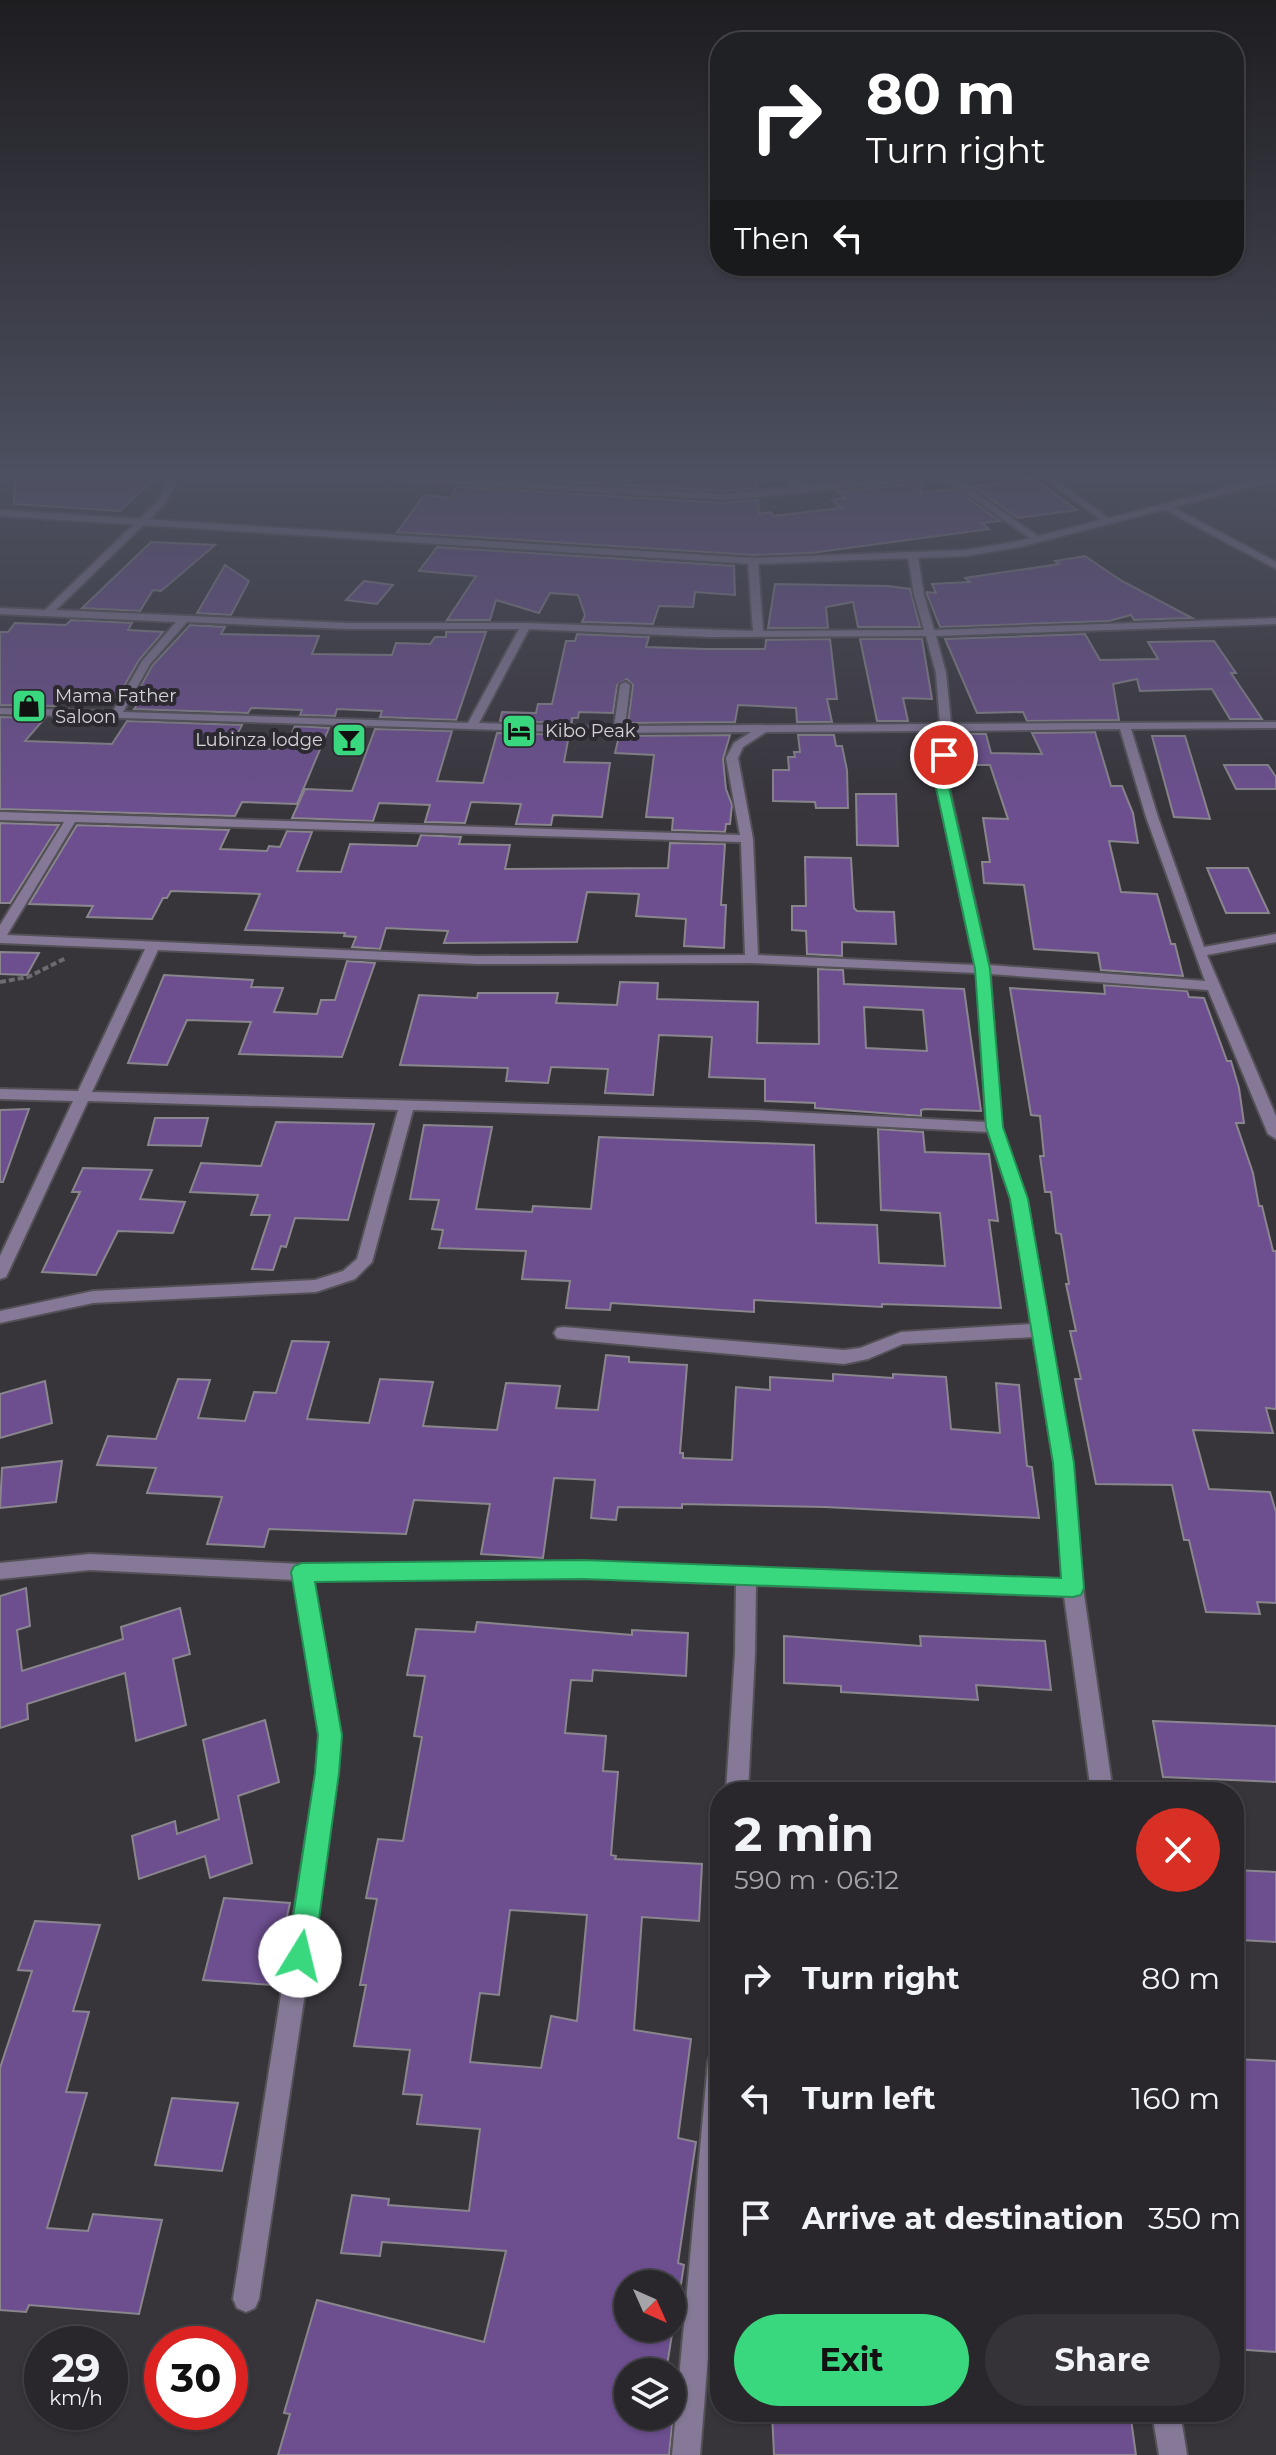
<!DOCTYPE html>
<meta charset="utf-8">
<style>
:root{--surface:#29272c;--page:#353338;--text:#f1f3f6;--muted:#a5a5a9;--line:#454448;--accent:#39d87f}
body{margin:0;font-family:Montserrat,sans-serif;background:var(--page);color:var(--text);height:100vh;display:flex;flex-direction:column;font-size:30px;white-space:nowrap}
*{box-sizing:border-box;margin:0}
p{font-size:26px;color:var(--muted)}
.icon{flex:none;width:44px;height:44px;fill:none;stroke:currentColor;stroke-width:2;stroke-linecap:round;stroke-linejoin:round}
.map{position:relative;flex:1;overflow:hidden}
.panel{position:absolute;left:710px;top:1782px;width:534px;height:640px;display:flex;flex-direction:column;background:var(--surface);border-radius:32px;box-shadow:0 2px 6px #0004,0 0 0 2px var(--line)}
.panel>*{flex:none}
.hud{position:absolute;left:710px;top:32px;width:534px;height:244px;border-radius:32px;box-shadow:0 2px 6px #0004,0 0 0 2px var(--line);background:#202124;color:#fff;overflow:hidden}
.needle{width:52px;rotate:135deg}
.tools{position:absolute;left:614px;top:2270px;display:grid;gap:16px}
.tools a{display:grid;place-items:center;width:72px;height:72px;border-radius:50%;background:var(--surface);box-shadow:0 2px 6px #0004,0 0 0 2px var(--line);font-size:40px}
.speed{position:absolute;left:24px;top:2326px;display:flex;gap:16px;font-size:40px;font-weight:700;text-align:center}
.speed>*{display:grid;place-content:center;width:104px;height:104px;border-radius:50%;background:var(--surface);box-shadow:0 2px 6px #0004,0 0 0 2px var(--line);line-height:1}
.speed small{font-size:20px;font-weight:400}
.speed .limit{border:12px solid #d22;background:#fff;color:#111}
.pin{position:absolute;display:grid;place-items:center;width:68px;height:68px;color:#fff;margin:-34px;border:4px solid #fff;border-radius:50%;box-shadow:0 2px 8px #0007}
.me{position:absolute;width:88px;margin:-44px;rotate:9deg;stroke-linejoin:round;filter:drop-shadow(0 0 6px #0008)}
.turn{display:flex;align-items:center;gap:28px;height:168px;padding:0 24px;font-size:36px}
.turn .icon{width:104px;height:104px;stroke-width:2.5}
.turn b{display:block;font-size:56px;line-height:68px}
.then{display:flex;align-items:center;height:76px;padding:0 24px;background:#0003;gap:16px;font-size:30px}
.round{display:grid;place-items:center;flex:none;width:84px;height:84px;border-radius:42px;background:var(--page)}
.head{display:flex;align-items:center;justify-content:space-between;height:136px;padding:0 24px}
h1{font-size:48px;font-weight:700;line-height:60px}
.cta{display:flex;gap:16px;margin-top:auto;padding:16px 24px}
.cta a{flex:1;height:92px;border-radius:48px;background:var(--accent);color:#111;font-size:32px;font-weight:700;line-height:92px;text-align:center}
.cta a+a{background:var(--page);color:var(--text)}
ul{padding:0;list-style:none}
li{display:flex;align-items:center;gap:24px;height:120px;padding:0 24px}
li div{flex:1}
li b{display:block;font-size:30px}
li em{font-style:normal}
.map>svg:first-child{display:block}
.building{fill:#6d4f90;stroke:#89868d;stroke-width:2;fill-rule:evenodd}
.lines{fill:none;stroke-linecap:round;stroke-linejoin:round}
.minor-casing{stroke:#545156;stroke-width:4}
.tertiary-casing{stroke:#545156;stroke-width:4}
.path{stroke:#6e6b70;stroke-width:4;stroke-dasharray:6 3;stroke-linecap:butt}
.minor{fill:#857997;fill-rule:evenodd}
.tertiary{fill:#857997;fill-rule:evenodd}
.route{fill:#39d87f;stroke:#258c53;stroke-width:2}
.labels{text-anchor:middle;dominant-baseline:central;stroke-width:8;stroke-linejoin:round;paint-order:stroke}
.far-poi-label{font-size:18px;fill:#d6d4d8;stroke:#2c2a30;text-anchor:start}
</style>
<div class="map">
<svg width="1276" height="2455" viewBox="0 0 1276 2455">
<rect width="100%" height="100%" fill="#37343a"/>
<g class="building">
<polygon points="15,474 158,474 120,511 14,504"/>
<polygon points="524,474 756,474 757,488 726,491 524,479"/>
<polygon points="819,474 915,474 825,481"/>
<polygon points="1032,477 1077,510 1018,518 973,487"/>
<polygon points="920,483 921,493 955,489 1000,521 982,523 989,529 811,553 753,555 397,532 424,495 450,498 456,487 726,503 758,500 759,514 770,512 774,516 841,508 832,500 845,498 838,492"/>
<polygon points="151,542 215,545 161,591 153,590 140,611 82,608"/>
<polygon points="437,547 734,566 735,595 695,592 693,607 659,606 653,624 582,622 585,615 578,595 550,593 539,613 496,600 490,620 447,620 476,576 419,571"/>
<polygon points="1085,556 1122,581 1192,618 1134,620 1131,615 1109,621 940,627 927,594 927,592 936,593 932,584 970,582 965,578 1059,564 1055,561"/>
<polygon points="225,565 249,581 231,615 197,613"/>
<polygon points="364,581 393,585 377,604 346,600"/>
<polygon points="775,584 888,586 910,589 920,627 858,627 853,602 826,607 828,628 768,628"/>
<polygon points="71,620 132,623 128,630 163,632 139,660 118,697 71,695 66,701 60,701 56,706 0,705 0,632 8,632 15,623 66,625"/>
<polygon points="190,625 225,627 221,634 319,636 312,654 392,655 396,643 430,644 435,637 446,637 446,632 486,632 456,720 380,717 382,711 337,709 335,716 300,715 302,710 251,708 248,713 134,709 137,705 131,704 152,666"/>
<polygon points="577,634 649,637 646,647 706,649 765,649 766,640 830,639 837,699 827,699 832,722 797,722 796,708 738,705 735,722 628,723 633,685 627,679 617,685 613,713 579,712 578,718 572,718 572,723 500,721 502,712 536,713 538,704 552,704 566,641 575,641"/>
<polygon points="1085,634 1100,660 1158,659 1148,642 1214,641 1236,673 1231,673 1262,719 1230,719 1212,689 1140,691 1137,679 1113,684 1119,720 1027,721 1023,712 977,713 945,639"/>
<polygon points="860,639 922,639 932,699 903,698 908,721 877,721"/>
<polygon points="0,717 45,718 25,741 112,744 127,721 242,725 230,748 284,749 295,726 329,728 297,804 242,802 235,816 0,809"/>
<polygon points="375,729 452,731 437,781 483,783 497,733 569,735 564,762 610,763 602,817 553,815 551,825 516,824 521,804 471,802 465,823 425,822 430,805 379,803 373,821 292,818 305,789 352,791"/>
<polygon points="1095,732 1111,786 1122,786 1133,813 1138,843 1109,841 1121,892 1157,894 1171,944 1175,944 1183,976 1101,970 1098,953 1034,949 1024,885 984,883 982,862 990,862 983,818 1008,819 990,765 967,765 961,734 986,734 991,753 1042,754 1032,733"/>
<polygon points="730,735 723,759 726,789 732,805 730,824 726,824 725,832 672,830 673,818 646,817 654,755 615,753 619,736"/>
<polygon points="798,735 834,735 836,746 842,746 847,770 848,808 816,808 815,802 773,801 773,770 789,770 788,757 795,757 794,752 800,752"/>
<polygon points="1152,736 1185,736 1210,819 1174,817"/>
<polygon points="1224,765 1268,765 1276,777 1276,789 1236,789"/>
<polygon points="856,794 896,794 898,846 857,845"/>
<polygon points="0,823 59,825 10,903 0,903"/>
<polygon points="77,825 229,830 220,849 267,851 269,846 280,847 287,831 312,832 297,871 341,872 350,844 417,846 421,835 461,837 459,844 510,845 505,869 668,868 670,843 725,844 721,905 726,905 724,948 684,946 686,919 636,916 639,894 587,892 577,942 444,943 448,931 386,928 380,949 352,947 356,937 344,936 345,933 245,930 260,894 171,891 167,898 163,898 152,919 87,917 93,906 29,904"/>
<polygon points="805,857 851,858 854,908 857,911 894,912 896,944 842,942 842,956 807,954 806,931 792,930 792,906 806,906"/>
<polygon points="1207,868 1248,868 1269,913 1226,913"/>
<polygon points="0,952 39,953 27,975 0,974"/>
<polygon points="347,961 375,963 342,1057 239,1054 251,1022 187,1020 167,1065 128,1063 164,975 253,980 251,987 283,988 274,1012 317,1014 321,1000 335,1000"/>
<path d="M818,969L843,970L844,984L964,989L981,1111L925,1109L921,1110V1116L815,1108V1103L765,1101V1079L709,1077L712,1037L659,1035L653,1095L605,1093L608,1069L551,1067L548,1083L506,1081L508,1068L400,1065L419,995L477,998L478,993H558L556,1003L617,1005L620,982L658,983L657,999L758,1002L757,1043L819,1044ZM864,1007L923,1010L927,1051L866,1048Z"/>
<polygon points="1104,985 1187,991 1189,997 1204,998 1227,1061 1231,1061 1239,1088 1244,1123 1236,1123 1253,1173 1259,1206 1262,1206 1273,1251 1276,1251 1276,1409 1266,1408 1273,1433 1193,1430 1209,1489 1270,1492 1276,1512 1276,1603 1257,1602 1260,1614 1206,1612 1189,1540 1184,1540 1172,1485 1096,1484 1075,1379 1081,1379 1070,1331 1076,1331 1066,1284 1069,1284 1061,1234 1056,1233 1051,1192 1045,1192 1040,1156 1044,1156 1040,1116 1031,1115 1010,988 1105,994"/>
<polygon points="29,1109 3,1182 0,1182 0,1110"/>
<polygon points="155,1118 208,1118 201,1146 148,1145"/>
<polygon points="276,1122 374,1124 348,1220 295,1218 286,1247 281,1246 273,1270 252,1269 270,1215 251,1215 258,1195 190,1192 201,1163 261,1166"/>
<polygon points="424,1125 492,1127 476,1209 532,1212 533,1206 591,1209 599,1137 814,1145 816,1223 877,1225 879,1263 945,1266 940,1213 881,1210 878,1129 923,1132 925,1152 989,1154 998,1221 989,1220 1001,1308 882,1304 882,1307 754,1300 754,1312 611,1303 610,1310 566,1308 570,1281 522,1279 526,1251 439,1248 443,1230 432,1229 439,1200 410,1199"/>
<polygon points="83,1168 152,1170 140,1199 185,1202 173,1233 118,1231 96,1275 42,1272 80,1192 72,1192"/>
<polygon points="292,1341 329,1342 307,1419 369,1423 380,1379 433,1382 423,1426 497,1430 506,1383 560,1386 556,1408 598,1410 606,1355 629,1357 629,1362 687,1365 680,1453 683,1453 683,1458 732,1460 736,1387 770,1390 770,1377 833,1381 833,1374 893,1378 893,1374 946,1377 951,1429 1000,1433 996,1383 1019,1385 1027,1466 1032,1467 1039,1518 825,1507 682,1504 682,1508 618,1507 616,1520 591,1518 595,1480 554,1478 543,1558 481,1554 490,1504 414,1500 406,1534 269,1529 264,1547 207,1544 222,1497 147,1493 156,1468 97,1465 108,1436 156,1439 178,1379 210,1380 198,1418 245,1421 254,1392 276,1393"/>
<polygon points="45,1381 52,1423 0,1438 0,1394"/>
<polygon points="62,1461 56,1502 0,1508 2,1468"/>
<polygon points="26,1588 30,1626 17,1630 22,1671 123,1639 121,1627 180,1608 190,1654 173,1659 186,1725 136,1741 125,1673 27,1704 28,1719 0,1728 0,1596"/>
<path d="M477,1622L632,1635V1630L688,1633L686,1676L593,1670L592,1681L571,1680L565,1733L606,1736L603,1771L618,1772L611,1855L616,1856L615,1859L702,1864L699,1921L642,1917L634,2030L691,2039L678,2138L696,2142L678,2263L684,2265L681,2284H628V2328H673L666,2372H628V2416H673L669,2455H278L290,2414L284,2413L317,2300L484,2342L506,2251L382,2242L380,2256L341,2253L352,2195L389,2199L388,2205L469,2211L480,2129L417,2124L422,2095L403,2094L410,2050L354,2046L366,1985H360L377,1899L366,1898L378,1839L403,1841L422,1737L414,1736L425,1676L407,1675L416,1629L475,1632ZM510,1910L587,1915L577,2021L551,2016L541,2068L470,2062L480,1993L499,1995Z"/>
<polygon points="784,1636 921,1646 920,1636 1045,1641 1051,1690 976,1685 978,1700 841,1692 841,1686 784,1683"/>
<polygon points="265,1720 279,1782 238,1796 252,1863 210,1878 205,1856 139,1879 132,1836 175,1821 177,1834 219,1819 203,1740"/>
<polygon points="1153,1721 1276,1726 1276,1782 1163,1777"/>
<polygon points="1234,1870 1276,1872 1276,1942 1241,1940 1234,1905"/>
<polygon points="224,1898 290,1903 272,1985 203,1980"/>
<polygon points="35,1921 100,1925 73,2011 89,2012 66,2092 87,2093 47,2228 88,2231 93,2214 162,2220 139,2314 29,2305 26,2312 0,2310 0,2068 32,1971 18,1970"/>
<polygon points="1234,2059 1276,2061 1276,2352 1234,2349"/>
<polygon points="172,2098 238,2103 222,2171 155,2165"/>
<polygon points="772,2412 1130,2412 1136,2455 774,2455"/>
</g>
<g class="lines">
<g class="minor-casing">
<g id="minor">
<path d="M172,474H180L165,504L56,610L348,623H526L753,631L748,561L753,558L758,561L763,631L924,630L914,595L908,557L913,554L918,557L924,595L934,630L1276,618V624L936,636L946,673L951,724L1276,722V728L1131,729L1158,817L1204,947L1276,934V942L1207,955L1276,1116V1139L1268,1134L1208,990L990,974L1001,1127L1027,1199L1072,1463L1083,1588L1113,1792H1091L1064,1596L756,1585L755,1653L748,1792H726L735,1653L736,1584L583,1578L313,1580L341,1735L338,1773L259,2299L255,2308L246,2312L237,2308L233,2299L316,1773L319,1735L294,1580L90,1570L0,1579V1563L90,1554L302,1564L583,1562L1063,1579L1054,1463L1033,1337L903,1344L868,1359L844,1364L563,1339L557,1338L554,1333L557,1328L563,1327L844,1350L860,1348L901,1332L1031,1324L1011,1199L988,1132L754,1120L413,1110L372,1262L355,1279L316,1292L93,1303L0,1323V1311L93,1291L315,1280L343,1271L357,1259L398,1110L88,1101L8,1273L6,1277L0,1279V1256L73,1101L0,1099V1089L78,1091L145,949L0,943V925L64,822L0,820V812L740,835L726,758L734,743L751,732L593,733L0,714V708L113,711L142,661L176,622L0,614V608L45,610L158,501ZM187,622L348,629H519L468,723L123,712L150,664ZM529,629L710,637L926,636L936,673L940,724L625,726L630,685L625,682L620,685L614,727L479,723ZM1120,729L1146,817L1205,981L989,965L948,783L951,731ZM940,731L936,783L975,965L758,955L753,839L738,758L743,747L766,732ZM75,822L741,842L745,955L476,956L7,935ZM158,950L476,964L752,963L977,973L986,1122L754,1110L92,1092Z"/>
<polygon points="335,474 378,474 726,494 795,487 778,474 787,474 805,486 949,474 1042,539 1034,541 944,478 726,500 339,477"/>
<polygon points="1039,474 1048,474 1112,521 1105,523"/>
<polygon points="1165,503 1276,562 1276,569 1162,508 1162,504"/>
<polygon points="720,2050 720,2212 700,2455 672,2455 708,2062 711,2053"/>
<polygon points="1152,2412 1180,2412 1187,2455 1159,2455"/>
</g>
</g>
<g class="tertiary-casing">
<polygon id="tertiary" points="1276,475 1276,481 1019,547 966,556 753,564 0,516 0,510 753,558 966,550 1019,541"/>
</g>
<polyline class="path" points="0,982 28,977 66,958"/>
<use href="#minor" class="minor"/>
<use href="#tertiary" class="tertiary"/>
</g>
<linearGradient id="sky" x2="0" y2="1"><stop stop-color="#1e1d20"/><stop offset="0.58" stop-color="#4d5060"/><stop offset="1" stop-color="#4d5060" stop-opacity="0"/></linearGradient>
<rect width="1276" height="818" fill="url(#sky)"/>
<polygon class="route" points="939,752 950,755 948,783 990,969 1003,1127 1028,1199 1074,1463 1084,1588 1081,1595 1073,1597 583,1579 315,1582 342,1735 339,1773 314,1956 310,1966 300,1970 291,1966 287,1956 315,1773 318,1735 291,1572 294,1566 302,1563 583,1560 1061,1578 1053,1463 1010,1199 986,1127 975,969 935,783"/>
<defs>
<g id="shop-square" transform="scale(1.8)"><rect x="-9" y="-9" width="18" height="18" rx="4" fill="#39d87f" stroke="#2c2a30"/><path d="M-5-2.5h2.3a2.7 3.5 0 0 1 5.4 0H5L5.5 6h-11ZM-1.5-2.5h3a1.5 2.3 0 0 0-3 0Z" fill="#111"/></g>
<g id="hotel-square" transform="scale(1.8)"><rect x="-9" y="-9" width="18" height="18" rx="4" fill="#39d87f" stroke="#2c2a30"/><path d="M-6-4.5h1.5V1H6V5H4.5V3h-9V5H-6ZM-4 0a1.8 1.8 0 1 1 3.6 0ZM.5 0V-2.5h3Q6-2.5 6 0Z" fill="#111"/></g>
<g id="bar-square" transform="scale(1.8)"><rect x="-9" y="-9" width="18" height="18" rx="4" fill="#39d87f" stroke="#2c2a30"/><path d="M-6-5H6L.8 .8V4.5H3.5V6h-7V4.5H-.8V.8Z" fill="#111"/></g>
</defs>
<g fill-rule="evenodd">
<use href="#shop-square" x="29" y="706"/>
<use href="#hotel-square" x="519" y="731"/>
<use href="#bar-square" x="349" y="740"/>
</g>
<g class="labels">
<g class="far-poi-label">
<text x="55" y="696">Mama Father<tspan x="55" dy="21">Saloon</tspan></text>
<text x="545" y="731">Kibo Peak</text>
<text x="323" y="740" text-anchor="end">Lubinza lodge</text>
</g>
</g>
</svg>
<div class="tools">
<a><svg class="needle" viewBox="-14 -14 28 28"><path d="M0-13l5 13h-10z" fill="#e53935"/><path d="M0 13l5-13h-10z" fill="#a5a5a9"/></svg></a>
<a><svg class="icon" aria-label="layers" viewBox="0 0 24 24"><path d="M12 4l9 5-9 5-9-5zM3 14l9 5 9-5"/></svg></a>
</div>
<div class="speed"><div>29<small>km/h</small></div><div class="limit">30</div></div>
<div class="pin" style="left:944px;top:755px;background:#d93025"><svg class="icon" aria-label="arrive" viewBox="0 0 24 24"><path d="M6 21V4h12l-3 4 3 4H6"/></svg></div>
<svg class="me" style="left:300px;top:1956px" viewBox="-20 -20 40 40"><circle r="19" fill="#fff"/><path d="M0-13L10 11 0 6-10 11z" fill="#39d87f"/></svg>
<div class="hud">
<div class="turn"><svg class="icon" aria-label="right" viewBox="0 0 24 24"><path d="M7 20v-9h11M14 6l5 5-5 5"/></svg><div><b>80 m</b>Turn right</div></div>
<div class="then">Then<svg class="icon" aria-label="left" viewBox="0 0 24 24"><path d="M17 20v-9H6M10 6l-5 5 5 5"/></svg></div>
</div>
<section class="panel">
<div class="head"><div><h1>2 min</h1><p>590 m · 06:12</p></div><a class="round" style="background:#d93025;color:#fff"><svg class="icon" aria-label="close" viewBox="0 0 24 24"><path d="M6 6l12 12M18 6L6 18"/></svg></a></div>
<ul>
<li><svg class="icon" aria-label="right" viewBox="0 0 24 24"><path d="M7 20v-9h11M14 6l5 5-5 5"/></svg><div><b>Turn right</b></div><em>80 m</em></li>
<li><svg class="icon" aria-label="left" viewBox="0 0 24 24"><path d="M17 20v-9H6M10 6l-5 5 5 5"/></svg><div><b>Turn left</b></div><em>160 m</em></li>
<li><svg class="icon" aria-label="arrive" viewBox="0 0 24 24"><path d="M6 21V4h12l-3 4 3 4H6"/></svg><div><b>Arrive at destination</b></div><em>350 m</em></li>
</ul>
<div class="cta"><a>Exit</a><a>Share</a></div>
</section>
</div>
